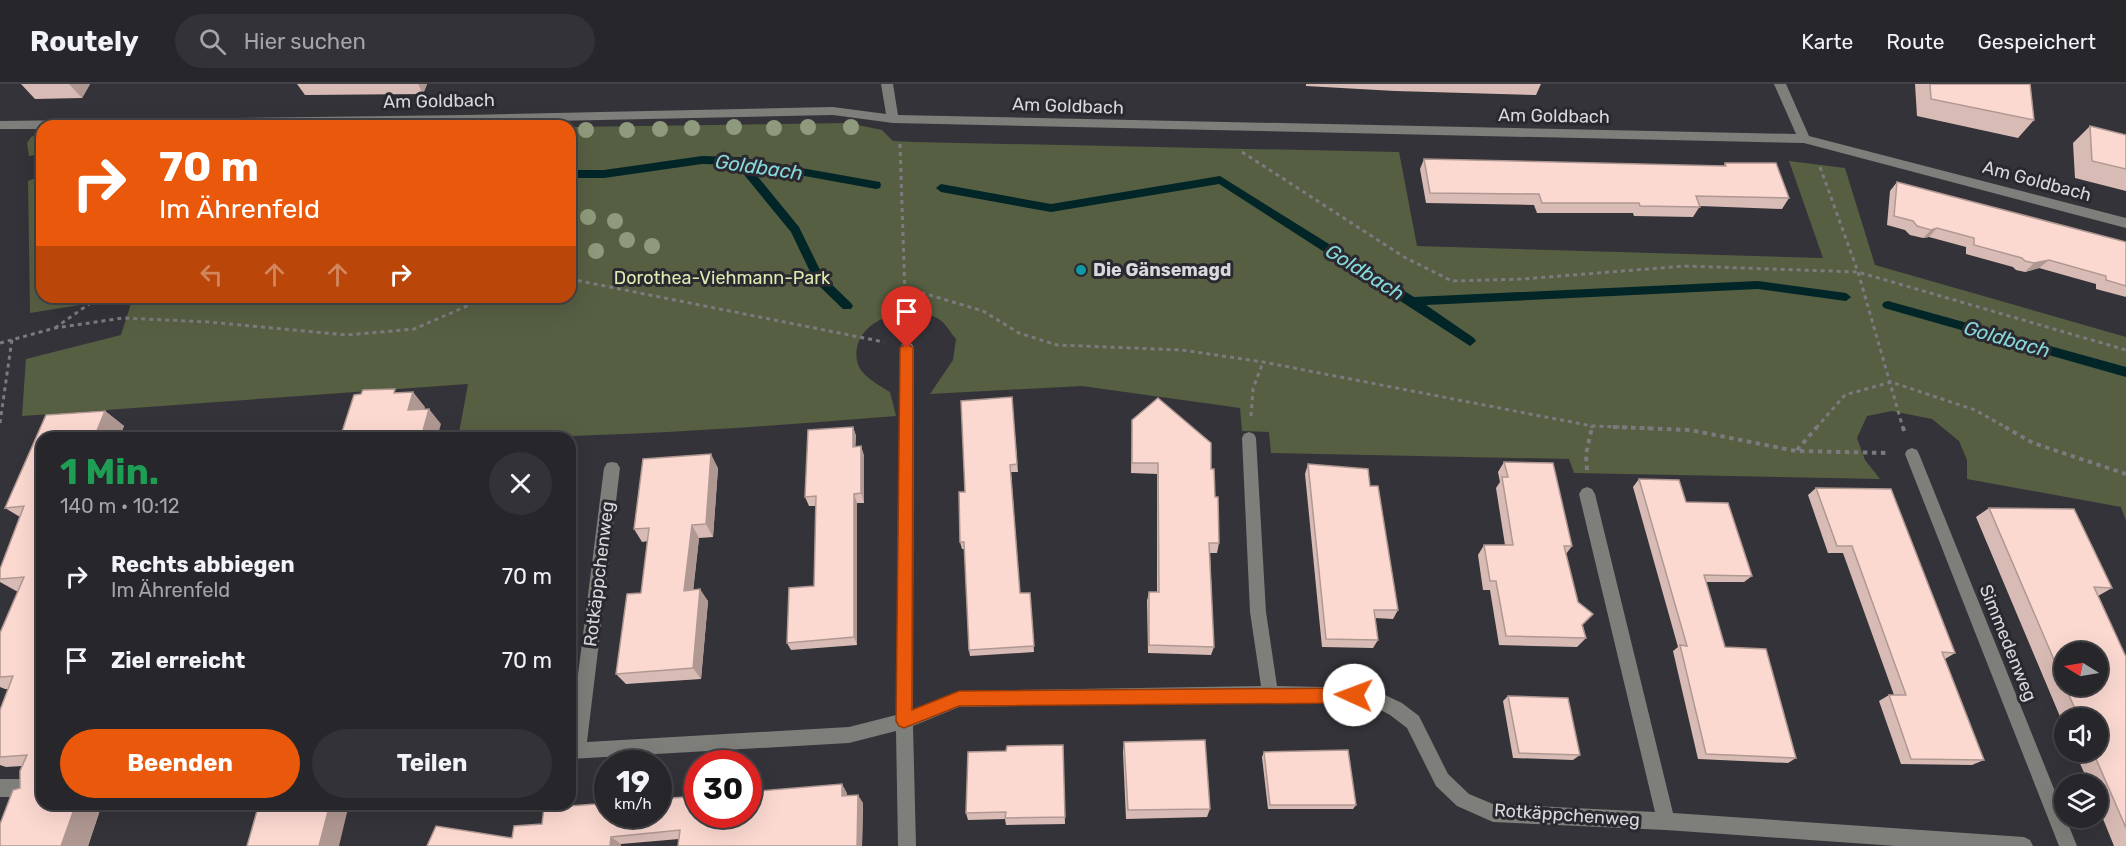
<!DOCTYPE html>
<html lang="de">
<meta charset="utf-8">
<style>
:root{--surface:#27262b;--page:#333237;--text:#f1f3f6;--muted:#a4a5a9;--line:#434347;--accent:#ea580c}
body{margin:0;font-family:Rubik,sans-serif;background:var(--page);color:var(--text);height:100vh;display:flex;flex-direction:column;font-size:22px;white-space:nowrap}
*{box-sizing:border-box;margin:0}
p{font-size:20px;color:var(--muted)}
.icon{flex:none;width:33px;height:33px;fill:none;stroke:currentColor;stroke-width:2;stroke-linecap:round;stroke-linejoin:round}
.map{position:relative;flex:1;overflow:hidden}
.drawer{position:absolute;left:36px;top:348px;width:540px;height:378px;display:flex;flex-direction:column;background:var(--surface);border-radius:18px;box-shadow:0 6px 24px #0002,0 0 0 2px var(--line)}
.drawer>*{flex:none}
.banner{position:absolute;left:36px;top:36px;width:540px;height:183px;border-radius:18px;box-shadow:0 6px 24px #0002,0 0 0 2px var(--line);background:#ea580c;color:#fff;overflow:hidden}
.needle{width:39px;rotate:281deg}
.fabs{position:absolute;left:2054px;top:558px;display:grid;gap:12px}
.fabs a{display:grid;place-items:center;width:54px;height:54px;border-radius:50%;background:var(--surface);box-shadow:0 6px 24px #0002,0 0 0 2px var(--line);font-size:30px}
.speed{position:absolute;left:594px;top:666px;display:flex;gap:12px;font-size:30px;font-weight:700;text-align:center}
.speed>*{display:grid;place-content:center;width:78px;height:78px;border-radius:50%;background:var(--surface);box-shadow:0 6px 24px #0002,0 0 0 2px var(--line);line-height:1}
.speed small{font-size:15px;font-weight:400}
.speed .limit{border:9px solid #d22;background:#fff;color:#111}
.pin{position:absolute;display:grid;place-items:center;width:51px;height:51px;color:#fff;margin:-62px -26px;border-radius:50% 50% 50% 0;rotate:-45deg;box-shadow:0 0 6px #0007}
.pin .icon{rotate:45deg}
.me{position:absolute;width:66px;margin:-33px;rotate:272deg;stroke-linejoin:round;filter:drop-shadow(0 0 4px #0008)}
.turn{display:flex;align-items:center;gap:21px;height:126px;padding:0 24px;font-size:27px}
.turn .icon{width:78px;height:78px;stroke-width:2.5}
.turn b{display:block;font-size:42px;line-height:51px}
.lanes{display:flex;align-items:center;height:57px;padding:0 24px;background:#0003;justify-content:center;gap:30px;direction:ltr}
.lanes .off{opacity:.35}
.round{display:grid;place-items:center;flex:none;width:63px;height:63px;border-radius:32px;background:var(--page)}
.headline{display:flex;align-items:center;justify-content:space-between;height:102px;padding:0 24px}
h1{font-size:36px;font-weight:700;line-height:45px;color:#1e9e55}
.cta{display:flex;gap:12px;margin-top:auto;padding:12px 24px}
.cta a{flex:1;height:69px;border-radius:36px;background:var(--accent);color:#fff;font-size:24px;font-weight:700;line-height:69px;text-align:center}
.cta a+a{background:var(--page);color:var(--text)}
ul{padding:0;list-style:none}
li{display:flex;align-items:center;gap:18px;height:84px;padding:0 24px}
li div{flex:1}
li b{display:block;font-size:22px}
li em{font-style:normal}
header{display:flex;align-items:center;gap:36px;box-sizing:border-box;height:84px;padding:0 30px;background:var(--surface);border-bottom:2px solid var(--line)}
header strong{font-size:28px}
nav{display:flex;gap:33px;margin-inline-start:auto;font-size:21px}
.search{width:420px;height:54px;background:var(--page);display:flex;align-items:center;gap:15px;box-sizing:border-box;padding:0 21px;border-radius:33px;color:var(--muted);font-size:22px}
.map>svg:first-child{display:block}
.green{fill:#565f42}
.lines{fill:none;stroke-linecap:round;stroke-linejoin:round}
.stream{fill:#022527;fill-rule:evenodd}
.path-far1{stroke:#7b7a7f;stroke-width:3;stroke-dasharray:4 4;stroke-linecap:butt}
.path{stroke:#7b7a7f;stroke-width:4;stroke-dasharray:4.5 4.5;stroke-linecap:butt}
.minor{fill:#7e7e7a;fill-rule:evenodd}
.tree{fill:#8f997b}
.wall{fill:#d8bbb4;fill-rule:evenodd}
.shaded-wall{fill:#b09892}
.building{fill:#fbd9d1;stroke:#b09892;stroke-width:1.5}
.route{fill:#ea580c;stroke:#983908;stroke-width:1.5}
.culture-dot{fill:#0f9aa8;stroke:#2a292f;stroke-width:2}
.labels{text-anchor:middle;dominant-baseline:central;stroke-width:6;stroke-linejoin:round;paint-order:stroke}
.street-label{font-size:18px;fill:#d9d8dc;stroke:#2a292f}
.poi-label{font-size:18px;font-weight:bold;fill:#d9d8dc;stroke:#2a292f;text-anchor:start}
.park-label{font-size:18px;fill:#daecb1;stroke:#2a292f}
.water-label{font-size:20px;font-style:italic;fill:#87d8db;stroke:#2a292f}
</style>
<header>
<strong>Routely</strong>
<div class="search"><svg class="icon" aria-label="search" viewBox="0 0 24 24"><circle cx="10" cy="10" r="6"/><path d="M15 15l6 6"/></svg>Hier suchen</div>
<nav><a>Karte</a><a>Route</a><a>Gespeichert</a></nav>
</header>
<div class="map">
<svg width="2126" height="762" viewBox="0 0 2126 762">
<rect width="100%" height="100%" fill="#343339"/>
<g class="green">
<path d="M848,39L882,46L893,57L914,58L1399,68L1417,162L1823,174L1789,77L1845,84L1875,181L2126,253V437L2121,423L1967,395V376L1959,357L1932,335L1892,327L1867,332L1857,354L1865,376L1880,395L1574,389L1569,375L1271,369L1269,348L1242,347L1240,324L1082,302L930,310L953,276L956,255C950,248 944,237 937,234C908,219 850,236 857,277C860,292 879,301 890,308L896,332C751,344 604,354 458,354L468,300L22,332L26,275L121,251L133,213H570V43Z"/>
<polygon points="38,50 42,50 42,213 129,213 30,229 28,97 41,92 42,70 29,72 27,59 31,53"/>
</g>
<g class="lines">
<g class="stream">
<polygon points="702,72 739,73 880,98 881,101 880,104 876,105 749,82 799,143 823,192 851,219 853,222 851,225 843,225 815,198 791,148 736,81 702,80 604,94 570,94 570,86 604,86"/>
<polygon points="1220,92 1414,213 1758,197 1846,209 1851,213 1846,217 1758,205 1426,221 1474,254 1476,257 1470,262 1219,100 1051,128 941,108 936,104 941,100 1051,120"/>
<polygon points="1888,217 2126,283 2126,293 1884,224 1882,221 1884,218"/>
</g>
<g class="path-far1">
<polyline points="900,60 906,241"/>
<polyline points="1242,68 1404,173 1452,197 1523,195 1685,182 1858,188 2126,266"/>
<polyline points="1820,83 1858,188 1903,344"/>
<polyline points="570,195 884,258"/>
<polyline points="906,204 983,227 1019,249 1057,261 1182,266 1263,278 1592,342 1650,344"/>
<polyline points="55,244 99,213"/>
<polyline points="0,259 55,244 123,234 209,238 347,251 414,245 488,213"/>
<polyline points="1251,332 1253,305 1263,278"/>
<polyline points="0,339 12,255"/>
<polyline points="1591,344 1592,342"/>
<polyline points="1816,344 1845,311 1891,298 1975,326 2007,344"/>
</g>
<g class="path">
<polyline points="1613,343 1690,346 1796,367 1889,369"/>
<polyline points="1903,343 1904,347"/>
<polyline points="2005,343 2033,359 2126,390"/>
<polyline points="1797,366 1817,343"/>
<polyline points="1587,386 1586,370 1592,343"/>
</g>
<g class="minor">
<polygon points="881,0 893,0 898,31 1796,50 1774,0 1786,0 1809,52 2126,134 2126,144 1804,59 893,39 833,31 466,39 42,42 42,45 0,45 0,37 466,31 833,23 886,30"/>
<polygon points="907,258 912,260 914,264 913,625 959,607 1261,602 1250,528 1242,354 1244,350 1249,348 1254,350 1256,354 1266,528 1277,602 1370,604 1402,619 1419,632 1448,690 1469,710 1493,720 1655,728 1579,410 1582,405 1587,403 1592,405 1595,410 1673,729 2024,753 2030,756 2033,762 1896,762 1666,746 1493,738 1457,722 1436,702 1407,644 1390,631 1369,620 1270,618 959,623 913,642 916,762 898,762 896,647 849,659 570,675 570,654 604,384 607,379 612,378 617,379 620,384 587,658 849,643 896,631 900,264 902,260"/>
<polygon points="1912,364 1917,366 1919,370 2077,762 2059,762 1905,370 1907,366"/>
<rect x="0" y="695" width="42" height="18"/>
</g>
</g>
<g class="tree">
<circle cx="734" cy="43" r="8"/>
<circle cx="808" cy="43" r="8"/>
<circle cx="851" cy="43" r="8"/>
<circle cx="692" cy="44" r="8"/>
<circle cx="774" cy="44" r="8"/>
<circle cx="660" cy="45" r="8"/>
<circle cx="586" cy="46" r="8"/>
<circle cx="627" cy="46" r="8"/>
<circle cx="588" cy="133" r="8"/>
<circle cx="615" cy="137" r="8"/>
<circle cx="627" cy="156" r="8"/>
<circle cx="652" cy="162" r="8"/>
<circle cx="596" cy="167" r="8"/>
</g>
<g class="wall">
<polygon points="21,0 90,0 82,14 35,15"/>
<polygon points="297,0 427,0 423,10 305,11"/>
<polygon points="1306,0 1541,0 1536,11 1395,7 1306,2"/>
<polygon points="1915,0 2030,0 2034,36 2018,54 1917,32"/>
<polygon points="2090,42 2126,51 2126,107 2075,94 2073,59"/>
<polygon points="1424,75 1724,82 1725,79 1789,114 1782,125 1700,122 1693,133 1634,132 1633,129 1537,129 1534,121 1426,119 1420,85"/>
<polygon points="1897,98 2126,158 2126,213 2096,205 2096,200 2039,184 2025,188 2016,186 2013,183 1966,170 1966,163 1929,153 1923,154 1910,151 1905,146 1887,141 1890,107"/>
<polygon points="1012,313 1018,388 1011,388 1020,509 1030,509 1034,568 970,572 969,566 965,465 962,465 960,458 965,408"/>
<polygon points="105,327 124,342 119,354 42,354 42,720 94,720 101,723 88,762 0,762 0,740 13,706 20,704 20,687 22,682 6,683 0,681 0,626 8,605 5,605 0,603 0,549 18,508 0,498 0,485 20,433 5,424 46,331"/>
<polygon points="1132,336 1211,385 1215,413 1219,459 1217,469 1210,469 1214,563 1211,571 1148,569 1147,517 1149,508 1157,508 1157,390 1131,389"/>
<polygon points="853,343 856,352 855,363 861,362 864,372 864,419 857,419 857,561 791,566 787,559 814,502 816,422 809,422 805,413"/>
<polygon points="1504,378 1572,462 1566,470 1586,554 1577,563 1499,561 1490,506 1483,506 1478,471 1484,461 1505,461 1496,404 1500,398 1498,388"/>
<polygon points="1308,380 1370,402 1398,526 1393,535 1375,534 1378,556 1373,564 1322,563 1305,390"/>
<polygon points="718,384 713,453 699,454 693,506 708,517 701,595 626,600 616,590 641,509 648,457 642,458 634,445"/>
<polygon points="1639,395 1686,418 1752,492 1744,498 1706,498 1725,563 1796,674 1788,679 1698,675 1673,567 1678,563 1633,403"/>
<polygon points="1816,404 1955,569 1945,575 1984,676 1972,681 1901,680 1879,617 1889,611 1894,611 1843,469 1828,469 1808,411"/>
<path d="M1989,424L2112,504L2098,512L2126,573V762H2114L2097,720V700H2089L2075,668H2097V634H2064V642L1976,433ZM2064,568L2097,602H2064Z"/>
<polygon points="1508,612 1580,671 1573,676 1513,674 1503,617"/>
<polygon points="1124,658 1210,725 1207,733 1126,735 1123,668"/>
<polygon points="1063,661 1065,740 1006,741 1005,735 968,736 966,729 1006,667"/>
<polygon points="1264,668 1356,721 1353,725 1268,725 1262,673"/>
<polygon points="847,709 847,712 863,719 862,762 678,762 679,755 621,760 512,754 542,740"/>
</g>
<g class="shaded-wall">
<polygon points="69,0 90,0 82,14"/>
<polygon points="418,0 427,0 423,10"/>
<polygon points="1937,144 1929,153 1923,154 1931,146"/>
<polygon points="2049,176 2039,184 2025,188 2034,179"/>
<polygon points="413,308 425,323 420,341 408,326"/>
<polygon points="429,325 441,340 437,354 421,354"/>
<polygon points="105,327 124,342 119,354 94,354"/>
<polygon points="853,343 856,352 855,372 853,363"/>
<polygon points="861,362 864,372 864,419 861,409"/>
<polygon points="711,370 718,384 713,453 706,440"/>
<polygon points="854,410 857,419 857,561 854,553"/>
<polygon points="692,441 699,454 692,518 684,507"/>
<polygon points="700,505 708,517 701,595 693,584"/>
<polygon points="842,700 847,709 847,720 842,712"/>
<polygon points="858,711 863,719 862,762 857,762"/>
<polygon points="68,720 94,720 101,723 88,762 61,762"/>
<polygon points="330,720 349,720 339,762 319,762"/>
<polygon points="611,753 621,760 621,762 610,762"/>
</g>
<g class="building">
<polygon points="1930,0 2030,0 2034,36 1931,15"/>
<polygon points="2090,42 2126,51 2126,85 2092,77"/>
<polygon points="1424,75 1726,82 1725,79 1776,79 1789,114 1696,112 1700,123 1640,122 1639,119 1542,119 1539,110 1430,109"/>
<polygon points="1897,98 2126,158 2126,202 2106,196 2106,192 2049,176 2034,179 2025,177 2022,174 1974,161 1974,154 1937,144 1931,146 1917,142 1913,137 1894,132"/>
<polygon points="395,305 394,309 413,308 408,326 429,325 421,354 340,354 354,311 361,310 363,306"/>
<polygon points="1012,313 1017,380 1010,381 1020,509 1030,509 1034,562 969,566 964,458 960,458 959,408 965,408 961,317"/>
<polygon points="1158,314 1211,359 1211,385 1214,385 1215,413 1218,413 1219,459 1209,459 1214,563 1149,561 1149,508 1159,508 1158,379 1132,379 1132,336"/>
<polygon points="105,327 94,354 42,354 42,720 76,720 61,762 0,762 0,740 13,706 20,704 20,687 27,671 0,673 0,626 13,592 0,593 0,549 24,493 0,495 0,485 24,422 5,424 46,331"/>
<polygon points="853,343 853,363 861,362 861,409 854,410 854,553 787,559 789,504 814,502 816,412 805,413 808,346"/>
<polygon points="711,370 706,440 692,441 684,507 700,505 693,584 616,590 627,510 641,509 649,444 634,445 643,375"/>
<polygon points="1504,378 1553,379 1572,462 1564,462 1578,518 1593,530 1582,541 1586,554 1506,552 1496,497 1490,497 1484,461 1513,461 1502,393 1508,393"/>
<polygon points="1308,380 1368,385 1370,402 1378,402 1398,526 1374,526 1378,556 1326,555"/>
<polygon points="1639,395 1679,396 1686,418 1728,419 1752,492 1704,491 1725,563 1766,565 1796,674 1706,670 1680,561 1687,562"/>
<polygon points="1816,404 1891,405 1955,569 1942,568 1984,676 1911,675 1889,611 1906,611 1852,462 1837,462"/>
<polygon points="1989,424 2074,425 2112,504 2094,503 2126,573 2126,744 2093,668 2097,668 2097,634 2079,634 2065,602 2097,602 2097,568 2064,568 2064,599"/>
<polygon points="1508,612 1568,614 1580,671 1519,669"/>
<polygon points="1205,656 1210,725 1128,726 1124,658"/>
<polygon points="1063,661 1065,733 1005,734 1006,728 966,729 968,668 1006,667 1007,662"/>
<polygon points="1348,666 1356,721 1270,721 1264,668"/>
<polygon points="842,700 842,712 858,711 857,762 678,762 680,746 611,753 610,762 427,762 436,742 512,754 514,742 542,740 544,724 608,719 608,730 658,730 658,715 698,712 698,730 748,730 748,708"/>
<polygon points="259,720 330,720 319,762 247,762"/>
</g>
<polygon class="route" points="907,259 913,264 912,626 959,607 1354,604 1360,606 1362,611 1360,616 1354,619 959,622 904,644 899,642 896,637 900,264"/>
<circle class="culture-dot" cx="1081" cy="186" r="6"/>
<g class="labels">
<g class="street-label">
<text transform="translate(439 17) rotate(-1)">Am Goldbach</text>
<text transform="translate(1068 22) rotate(2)">Am Goldbach</text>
<text transform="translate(1554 32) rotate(1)">Am Goldbach</text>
<text transform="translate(2037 97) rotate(15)">Am Goldbach</text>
<text transform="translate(599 490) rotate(-83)">Rotkäppchenweg</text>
<text transform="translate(2008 559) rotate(68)">Simmedenweg</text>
<text transform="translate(1567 731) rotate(4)">Rotkäppchenweg</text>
</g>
<g class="poi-label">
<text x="1093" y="186">Die Gänsemagd</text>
</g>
<g class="park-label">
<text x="722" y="194">Dorothea-Viehmann-Park</text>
</g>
<g class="water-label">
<text transform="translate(759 83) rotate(8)">Goldbach</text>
<text transform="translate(1365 188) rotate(32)">Goldbach</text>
<text transform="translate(2007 255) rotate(16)">Goldbach</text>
</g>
</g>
</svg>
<div class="fabs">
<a><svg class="needle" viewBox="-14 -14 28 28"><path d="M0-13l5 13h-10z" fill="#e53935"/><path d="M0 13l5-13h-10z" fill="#a4a5a9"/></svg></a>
<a><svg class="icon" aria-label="sound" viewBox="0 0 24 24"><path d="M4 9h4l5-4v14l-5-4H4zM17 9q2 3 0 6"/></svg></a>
<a><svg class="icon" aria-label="layers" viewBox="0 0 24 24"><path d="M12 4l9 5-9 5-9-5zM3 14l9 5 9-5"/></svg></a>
</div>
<div class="speed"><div>19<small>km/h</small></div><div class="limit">30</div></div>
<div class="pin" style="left:907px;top:264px;background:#d93025"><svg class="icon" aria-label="arrive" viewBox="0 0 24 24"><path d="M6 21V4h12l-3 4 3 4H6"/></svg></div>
<svg class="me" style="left:1354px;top:611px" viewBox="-20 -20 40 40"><circle r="19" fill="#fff"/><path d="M0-13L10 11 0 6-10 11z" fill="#ea580c"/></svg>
<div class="banner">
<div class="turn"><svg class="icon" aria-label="right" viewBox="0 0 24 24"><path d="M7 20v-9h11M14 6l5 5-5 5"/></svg><div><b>70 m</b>Im Ährenfeld</div></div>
<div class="lanes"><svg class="icon off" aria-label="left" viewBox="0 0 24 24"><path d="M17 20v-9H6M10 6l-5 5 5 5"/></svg><svg class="icon off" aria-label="ahead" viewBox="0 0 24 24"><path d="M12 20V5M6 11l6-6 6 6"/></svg><svg class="icon off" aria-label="ahead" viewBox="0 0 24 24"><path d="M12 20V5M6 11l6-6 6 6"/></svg><svg class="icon" aria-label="right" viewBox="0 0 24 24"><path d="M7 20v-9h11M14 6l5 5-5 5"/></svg></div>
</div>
<section class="drawer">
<div class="headline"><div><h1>1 Min.</h1><p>140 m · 10:12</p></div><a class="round"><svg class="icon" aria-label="close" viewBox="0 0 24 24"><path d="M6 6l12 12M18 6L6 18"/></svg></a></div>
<ul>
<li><svg class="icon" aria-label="right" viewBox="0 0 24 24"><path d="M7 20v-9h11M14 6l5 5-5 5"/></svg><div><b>Rechts abbiegen</b><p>Im Ährenfeld</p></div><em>70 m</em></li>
<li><svg class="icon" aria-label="arrive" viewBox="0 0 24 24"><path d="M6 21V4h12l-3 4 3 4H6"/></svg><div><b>Ziel erreicht</b></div><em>70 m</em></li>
</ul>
<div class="cta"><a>Beenden</a><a>Teilen</a></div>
</section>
</div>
